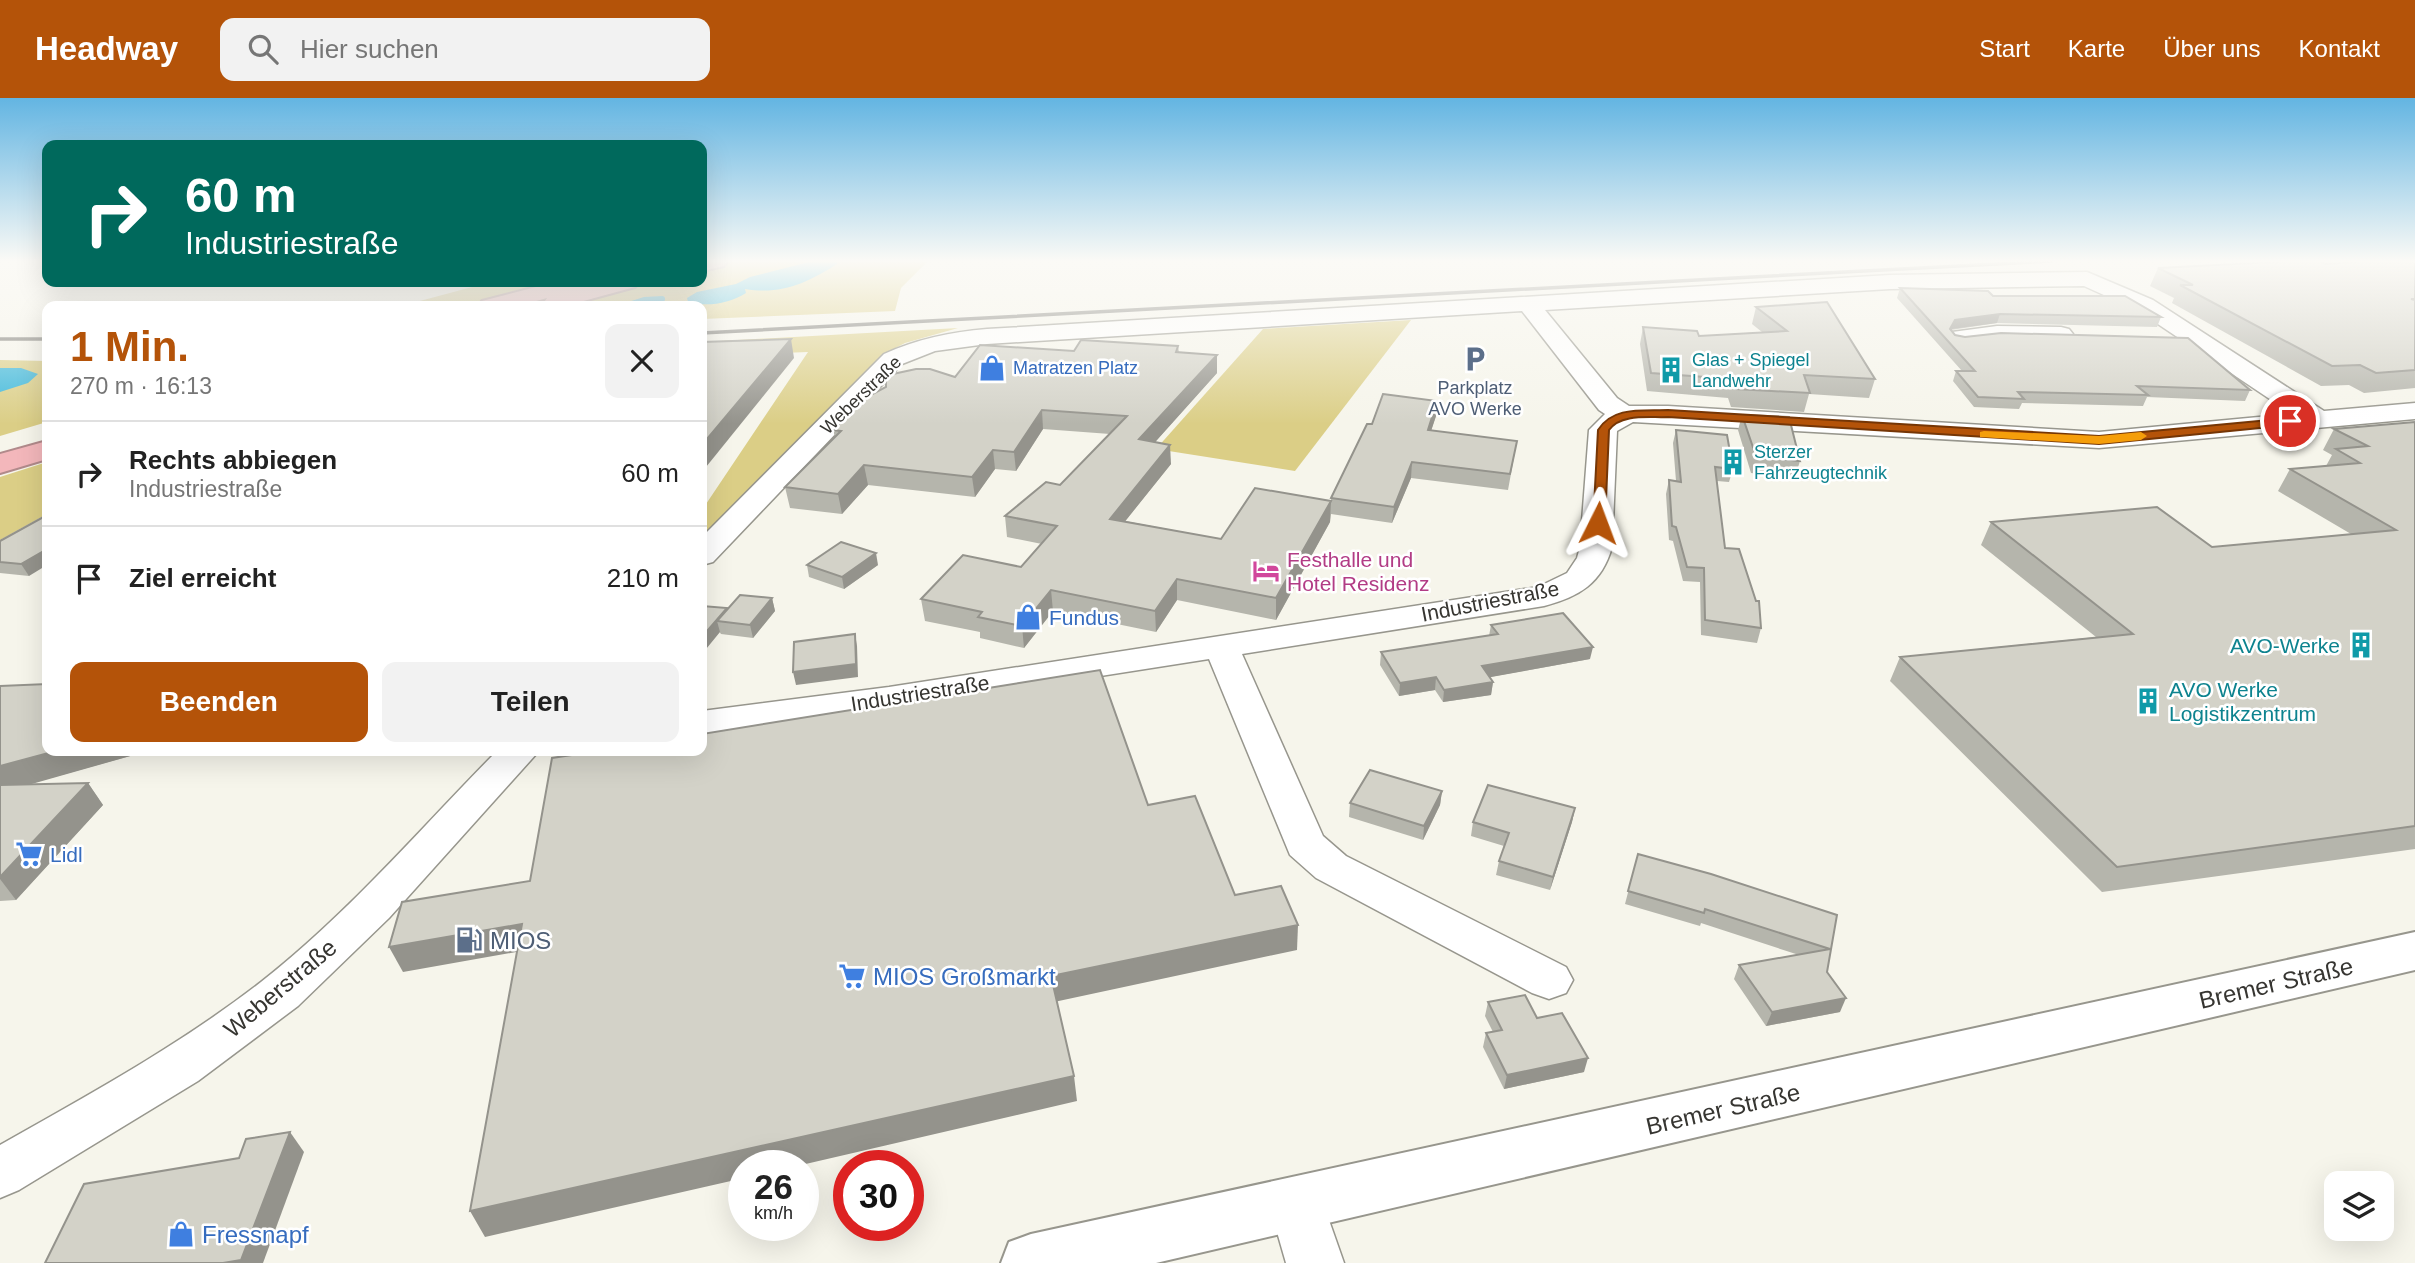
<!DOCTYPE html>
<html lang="de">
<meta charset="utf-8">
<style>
:root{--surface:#fff;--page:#f2f2f2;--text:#222;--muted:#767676;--line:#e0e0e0;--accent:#b45309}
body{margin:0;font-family:Arial,sans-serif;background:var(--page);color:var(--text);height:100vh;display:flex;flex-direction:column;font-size:26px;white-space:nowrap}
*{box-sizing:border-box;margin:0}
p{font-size:23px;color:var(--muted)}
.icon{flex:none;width:38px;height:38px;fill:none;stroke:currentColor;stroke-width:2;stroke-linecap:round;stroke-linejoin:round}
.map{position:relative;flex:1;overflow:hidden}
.panel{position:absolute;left:42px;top:203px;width:665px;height:455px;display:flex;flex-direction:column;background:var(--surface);border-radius:14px;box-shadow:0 7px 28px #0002}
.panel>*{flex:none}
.banner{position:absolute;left:42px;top:42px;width:665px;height:147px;border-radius:14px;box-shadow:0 7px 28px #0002;background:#00695c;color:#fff;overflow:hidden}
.fabs{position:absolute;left:2324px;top:1073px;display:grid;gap:14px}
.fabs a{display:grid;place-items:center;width:70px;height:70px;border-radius:14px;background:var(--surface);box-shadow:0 7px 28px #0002;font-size:35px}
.speed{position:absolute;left:728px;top:1052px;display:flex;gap:14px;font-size:35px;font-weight:700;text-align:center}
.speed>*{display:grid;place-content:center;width:91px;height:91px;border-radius:50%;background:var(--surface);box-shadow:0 7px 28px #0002;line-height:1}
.speed small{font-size:18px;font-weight:400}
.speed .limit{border:10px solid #d22;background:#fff;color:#111}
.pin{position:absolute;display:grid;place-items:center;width:60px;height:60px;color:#fff;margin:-30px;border:4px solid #fff;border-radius:50%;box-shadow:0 2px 7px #0007}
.me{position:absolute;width:77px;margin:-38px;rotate:3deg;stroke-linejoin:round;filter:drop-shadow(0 0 5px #0008)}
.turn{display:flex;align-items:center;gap:24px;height:147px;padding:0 28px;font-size:32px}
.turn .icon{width:91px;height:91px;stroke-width:2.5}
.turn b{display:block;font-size:49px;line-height:60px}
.round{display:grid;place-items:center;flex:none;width:74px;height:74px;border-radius:14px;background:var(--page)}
.headline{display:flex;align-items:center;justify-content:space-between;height:119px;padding:0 28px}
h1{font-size:42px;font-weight:800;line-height:52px;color:var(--accent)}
.primary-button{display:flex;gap:14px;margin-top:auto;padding:14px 28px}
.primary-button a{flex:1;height:80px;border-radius:14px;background:var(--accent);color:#fff;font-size:28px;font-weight:800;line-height:80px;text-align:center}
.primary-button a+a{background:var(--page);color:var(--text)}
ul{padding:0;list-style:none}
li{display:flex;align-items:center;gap:21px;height:105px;padding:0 28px;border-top:2px solid var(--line)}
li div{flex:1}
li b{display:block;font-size:26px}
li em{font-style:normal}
header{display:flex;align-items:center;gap:42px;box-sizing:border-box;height:98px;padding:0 35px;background:var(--accent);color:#fff}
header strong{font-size:33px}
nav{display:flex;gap:38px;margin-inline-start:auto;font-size:24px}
.search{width:490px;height:63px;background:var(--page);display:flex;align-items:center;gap:18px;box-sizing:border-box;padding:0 24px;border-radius:14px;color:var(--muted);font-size:26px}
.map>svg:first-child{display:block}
.green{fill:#dbce86}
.water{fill:#3cb7da}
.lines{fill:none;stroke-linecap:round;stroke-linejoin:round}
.stream{stroke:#3cb7da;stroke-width:6}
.street-casing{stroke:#97968d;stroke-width:3}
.secondary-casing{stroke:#97968d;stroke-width:4}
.highway-casing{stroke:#b18a8b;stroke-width:4}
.street{fill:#fff;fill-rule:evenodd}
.secondary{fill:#fff;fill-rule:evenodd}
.highway{fill:#f3b7bb;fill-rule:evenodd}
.rail{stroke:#787771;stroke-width:3.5}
.wall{fill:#b5b5ac}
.shaded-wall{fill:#94938c}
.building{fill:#d3d2c8;stroke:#94938c;stroke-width:2}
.route{fill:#b45309;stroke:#753606;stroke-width:2}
.slow{fill:#f59e0b}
.labels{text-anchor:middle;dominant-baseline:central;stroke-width:5;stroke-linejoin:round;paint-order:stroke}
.far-culture-label{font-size:18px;fill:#0d838f;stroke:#fff;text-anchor:start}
.far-shop-label{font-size:18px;fill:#366cbe;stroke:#fff;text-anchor:start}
.far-service-label{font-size:18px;fill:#4e5e75;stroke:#fff}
.far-street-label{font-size:18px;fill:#363531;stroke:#fff}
.hotel-label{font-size:21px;fill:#b23c85;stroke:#fff;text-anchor:start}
.street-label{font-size:21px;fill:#363531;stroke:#fff}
.shop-label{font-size:21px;fill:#366cbe;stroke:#fff;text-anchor:start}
.culture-label{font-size:21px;fill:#0d838f;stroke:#fff;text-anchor:end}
.near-service-label{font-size:24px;fill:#4e5e75;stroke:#fff;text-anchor:start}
.near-shop-label{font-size:24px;fill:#366cbe;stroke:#fff;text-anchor:start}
.near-street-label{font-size:24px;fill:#363531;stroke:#fff}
</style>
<header>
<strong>Headway</strong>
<div class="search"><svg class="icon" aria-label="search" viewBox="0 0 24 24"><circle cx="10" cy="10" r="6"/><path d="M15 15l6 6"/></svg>Hier suchen</div>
<nav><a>Start</a><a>Karte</a><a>Über uns</a><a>Kontakt</a></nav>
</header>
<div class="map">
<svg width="2415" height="1165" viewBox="0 0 2415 1165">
<rect width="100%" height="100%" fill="#f6f5eb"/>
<g class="green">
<polygon points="702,163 928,163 901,190 895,213 702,221 702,208 401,208 491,184 702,184"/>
<polygon points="1411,222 1295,373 1156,351 1263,231"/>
<polygon points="958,230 905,245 882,257 702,443 702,412 808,254 702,258 702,244"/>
<polygon points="0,262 47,263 47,324 0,338"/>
<polygon points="47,364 47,416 0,442 0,379"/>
</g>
<g class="water">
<path d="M813,163H837V166C807,185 782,197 745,191L746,195C728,206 707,209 688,204L687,200L697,194L736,186L750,179Z"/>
<polygon points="0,270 21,270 38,276 28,285 0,294"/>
</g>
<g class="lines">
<polyline class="stream" points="625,208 644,202 662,201"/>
<g class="street-casing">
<g id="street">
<path d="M2087,174L2153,202L2324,313L2415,305V321L2099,350L1633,324L1617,333L1612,449C1602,485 1579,499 1544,508L1242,556L1323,738L1346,758L1566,869L1573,882L1566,895L1549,901L1532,895L1316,780L1290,757L1209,561L889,611L702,637V613L889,589L1538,489L1567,475L1577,460L1580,449L1589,332L1605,316L1599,312L1522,213L987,246L935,253L902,266L713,464L702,467V439L884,256C917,241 951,234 987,231L1890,177ZM2084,188L2137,212L2292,316L2099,334L1668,308H1629L1617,300L1545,212L1890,191Z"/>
<polygon points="1997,228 2061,229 2069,231 2073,236 2069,241 2061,243 1997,242 1961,246 1952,244 1949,239 1952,234"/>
<path d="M497,653H539L389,820L298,908L198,983L19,1092L0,1100V1047C90,996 180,947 261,884C348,816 420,731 497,653Z"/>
<polygon points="1297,1080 1317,1088 1344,1165 1286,1165 1269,1106 1277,1088"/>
</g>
</g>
<g class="secondary-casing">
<polygon id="secondary" points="2415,834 2415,872 1156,1165 1001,1165 1009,1144 1031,1136"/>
</g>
<g class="highway-casing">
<g id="highway">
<polygon points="702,163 727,163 724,168 702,173"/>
<polygon points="555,184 592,184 591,187 601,184 639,184 635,189 565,208 549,208 545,203 547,200 518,208 479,208 482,203"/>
<polygon points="47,343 47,361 0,375 0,356"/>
</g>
</g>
<use href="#street" class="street"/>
<use href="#secondary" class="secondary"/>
<use href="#highway" class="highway"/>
<g class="rail">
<polyline points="702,235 2052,163"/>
<polyline points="0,241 47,241"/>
</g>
</g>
<g class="wall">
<polygon points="2415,163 2415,290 2364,295 2349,287 2321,288 2172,205 2174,200 2150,188 2158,170"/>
<polygon points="1900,190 1993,198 2161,219 2157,229 1997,225 1951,232 1955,237 2250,292 2245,303 2147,299 2143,308 2022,305 2019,311 1974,309 1953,283 1956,273 1962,273 1897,200"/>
<polygon points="1756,209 1875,281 1869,300 1809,296 1804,314 1731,309 1728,300 1647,293 1640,246 1643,229 1699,238 1762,234 1752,226"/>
<polygon points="1178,248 1179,254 1217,275 1155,344 1171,366 1125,423 1221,441 1331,403 1331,400 1372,326 1437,303 1436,318 1431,333 1517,343 1508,392 1411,380 1392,425 1331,416 1330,424 1276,522 1177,502 1156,534 1053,513 1024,550 980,540 980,534 925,523 921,501 1021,469 1042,446 1007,439 1005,418 1060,387 1110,336 1043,331 1016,373 995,371 975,399 868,387 842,416 790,410 785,389 835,339 833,332 955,279 1074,253"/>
<polygon points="1742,317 1800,363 1795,379 1751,375 1738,332"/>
<polygon points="2415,324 2415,751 2102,794 1890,583 1900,559 2096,539 1981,447 1991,424 2212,449 2351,436 2278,393 2290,371 2326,368 2332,357 2323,352 2334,331"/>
<polygon points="1676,332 1733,371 1729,384 1717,383 1725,450 1761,530 1757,545 1701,537 1700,484 1683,483 1673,443 1669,442 1666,396 1669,382 1676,383 1673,345"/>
<polygon points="47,417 29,478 0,475 0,443"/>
<polygon points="807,467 878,467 844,491 809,479"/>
<polygon points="772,500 775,513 753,540 721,536 702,508 727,512"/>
<polygon points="1491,527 1590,561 1490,579 1493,584 1491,597 1443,604 1435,592 1399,598 1380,567 1381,554 1489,538"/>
<polygon points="0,588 47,653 148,653 29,686 88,685 103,707 16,802 0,803"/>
<polygon points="1442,693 1440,707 1423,742 1349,719 1350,705"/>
<polygon points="1575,710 1572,724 1550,792 1496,777 1499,763 1504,748 1471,738 1473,724"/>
<polygon points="1638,756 1837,817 1827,874 1840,914 1766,928 1734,881 1739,867 1799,857 1701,825 1700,828 1625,806"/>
<polygon points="1488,904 1537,920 1584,974 1504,991 1483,949 1486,935 1493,934 1485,918"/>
</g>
<g class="shaded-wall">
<polygon points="2000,216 1997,225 1952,231 1947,240 1955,222"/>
<polygon points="791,241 794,260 702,374 702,347"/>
<polygon points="1217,257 1217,275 1140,361 1139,341"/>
<polygon points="1437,303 1436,318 1426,348 1428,332"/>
<polygon points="1042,312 1043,331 1016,373 1014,354"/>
<polygon points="1170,347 1171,366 1111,441 1110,421"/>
<polygon points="993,352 995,371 975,399 972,379"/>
<polygon points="1412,364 1411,380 1392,425 1394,409"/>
<polygon points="864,367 868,387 842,416 838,396"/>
<polygon points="1331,403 1330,424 1276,522 1276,500"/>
<polygon points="47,451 47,467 29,478 21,466"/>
<polygon points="876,455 878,467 844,491 842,479"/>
<polygon points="1177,481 1177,502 1156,534 1155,513"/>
<polygon points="1051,492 1053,513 1024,550 1022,528"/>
<polygon points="772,500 775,513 753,540 750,527"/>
<polygon points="727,510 730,523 717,523 720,534 702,556 702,539"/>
<polygon points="855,536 857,548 858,579 796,587 793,574"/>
<polygon points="1593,549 1590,561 1480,581 1482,568"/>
<polygon points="1436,579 1435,592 1399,598 1400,585"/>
<polygon points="1493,584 1491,597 1443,604 1444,592"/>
<polygon points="56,653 148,653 0,695 0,668"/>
<polygon points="88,685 103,707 16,802 0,781 0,779"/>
<polygon points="1442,693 1440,707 1423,742 1424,728"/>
<polygon points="1575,710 1572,724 1550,792 1553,779"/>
<polygon points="522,826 533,851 403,874 389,849"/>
<polygon points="1298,827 1297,852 1054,904 1051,878"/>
<polygon points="1846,900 1840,914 1766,928 1772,914"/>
<polygon points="1588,960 1584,974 1504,991 1507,977"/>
<polygon points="1074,978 1077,1003 797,1068 744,1068 744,1080 485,1139 470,1113"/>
<polygon points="290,1034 304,1054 263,1165 223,1165"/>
</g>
<g class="building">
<polygon points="2293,163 2319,163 2325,166 2366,163 2415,163 2415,201 2411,201 2415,202 2415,272 2376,275 2360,267 2332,268 2180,187 2193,187 2158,170"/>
<polygon points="1900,190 1988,193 1993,198 2125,198 2161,219 2000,216 1955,222 1950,231 1955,237 1965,239 2001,235 2188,240 2250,292 2137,288 2148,297 2018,294 2024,301 1978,299 1956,273 1975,273"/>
<polygon points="1827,204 1875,281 1804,277 1810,295 1736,291 1732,281 1651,275 1643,229 1697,233 1699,238 1787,233 1756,209"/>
<polygon points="791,241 702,347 702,244"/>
<polygon points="1081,242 1178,248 1176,254 1217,257 1139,341 1170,347 1110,421 1221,441 1255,390 1331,403 1276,500 1177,481 1155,513 1051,492 1022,528 978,519 982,514 921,501 963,457 1021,469 1057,428 1005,418 1046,384 1060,387 1127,318 1042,312 1014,354 993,352 972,379 864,367 838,396 785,389 841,333 833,332 865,300 886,289 886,282 893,276 916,271 930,271 955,279 980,247 1074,253"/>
<polygon points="1383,296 1437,303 1428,332 1517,343 1510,376 1412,364 1394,409 1331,400 1367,326 1372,326"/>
<polygon points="1742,317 1789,319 1800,363 1756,358"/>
<polygon points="2415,324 2415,728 2117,769 1900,559 2133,536 1991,424 2157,409 2212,449 2396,432 2290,371 2360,365 2336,351 2368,348 2334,331"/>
<polygon points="1676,332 1727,337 1733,371 1715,369 1725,450 1739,451 1756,503 1759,503 1761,530 1705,522 1704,470 1687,469 1676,429 1672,428 1669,382 1681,384"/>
<polygon points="47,417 47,451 21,466 0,464 0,443"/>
<polygon points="841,444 876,455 842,479 807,467"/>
<polygon points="740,497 772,500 750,527 717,523"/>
<polygon points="702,508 727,510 702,539"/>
<polygon points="1563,515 1593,549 1482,568 1493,584 1444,592 1436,579 1400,585 1381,554 1498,536 1491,527"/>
<polygon points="855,536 856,566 793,574 794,544"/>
<polygon points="1100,572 1148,707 1195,698 1235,797 1281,788 1298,827 1051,878 1074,978 470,1113 522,826 389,849 402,804 530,783 552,660 598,653 702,653 702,636"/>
<polygon points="47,586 47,653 56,653 0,668 0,588"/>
<polygon points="1370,672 1442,693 1424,728 1350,705"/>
<polygon points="88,685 0,779 0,687"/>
<polygon points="1488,687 1575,710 1553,779 1499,763 1509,735 1473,724"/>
<polygon points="1638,756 1711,776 1837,817 1827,874 1846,900 1772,914 1739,867 1830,851 1705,811 1704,815 1628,793"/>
<polygon points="1525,897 1537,920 1562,915 1588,960 1507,977 1486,935 1502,932 1488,904"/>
<polygon points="290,1034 241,1162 223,1165 45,1165 84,1086 239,1060 246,1041"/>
</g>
<linearGradient id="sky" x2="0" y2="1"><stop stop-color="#63b5e2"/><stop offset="0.5" stop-color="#fbfaf6"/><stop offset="1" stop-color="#fbfaf6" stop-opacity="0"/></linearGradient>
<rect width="2415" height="326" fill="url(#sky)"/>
<path class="route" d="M1668,312L2099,338L2290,320L2295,323L2290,327L2099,346L1668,319C1650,320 1621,315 1609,332L1605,425L1598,429L1593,428L1598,332C1613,308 1642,313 1668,312Z"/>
<polygon class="slow" points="1984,333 2099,338 2141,334 2147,338 2141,342 2099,346 1980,339 1980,334"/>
<defs>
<g id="parking-bare" transform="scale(2.1)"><path d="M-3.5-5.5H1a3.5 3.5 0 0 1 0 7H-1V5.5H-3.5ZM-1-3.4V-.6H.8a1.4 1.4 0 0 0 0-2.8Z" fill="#5c6f8a" stroke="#fff" stroke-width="2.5" paint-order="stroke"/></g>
<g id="shop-bare" transform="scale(2.1)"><path d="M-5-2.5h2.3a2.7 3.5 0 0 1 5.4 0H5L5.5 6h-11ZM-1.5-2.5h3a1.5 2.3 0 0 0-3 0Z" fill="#3f7fe0" stroke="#fff" stroke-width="2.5" paint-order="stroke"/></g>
<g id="building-bare" transform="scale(2.1)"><path d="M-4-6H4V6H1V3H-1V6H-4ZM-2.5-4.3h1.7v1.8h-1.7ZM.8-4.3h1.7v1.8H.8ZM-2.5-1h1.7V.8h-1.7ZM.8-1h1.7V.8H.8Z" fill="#0f9aa8" stroke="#fff" stroke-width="2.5" paint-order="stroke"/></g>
<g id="hotel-bare" transform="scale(2.1)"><path d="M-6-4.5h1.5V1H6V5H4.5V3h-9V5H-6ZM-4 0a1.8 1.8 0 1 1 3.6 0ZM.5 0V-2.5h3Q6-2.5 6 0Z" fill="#d1479c" stroke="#fff" stroke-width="2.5" paint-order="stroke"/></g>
<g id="supermarket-bare" transform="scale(2.1)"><path d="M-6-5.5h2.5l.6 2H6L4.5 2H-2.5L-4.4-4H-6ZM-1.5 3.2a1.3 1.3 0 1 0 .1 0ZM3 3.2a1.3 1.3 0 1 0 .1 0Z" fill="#3f7fe0" stroke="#fff" stroke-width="2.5" paint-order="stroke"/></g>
<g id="fuel-bare" transform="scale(2.1)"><path d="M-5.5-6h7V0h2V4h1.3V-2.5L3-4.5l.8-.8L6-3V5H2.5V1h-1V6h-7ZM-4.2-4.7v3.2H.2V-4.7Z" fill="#5c6f8a" stroke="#fff" stroke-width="2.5" paint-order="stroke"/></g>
</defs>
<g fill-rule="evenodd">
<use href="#parking-bare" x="1475" y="261"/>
<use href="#shop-bare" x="992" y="270"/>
<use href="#building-bare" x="1671" y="272"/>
<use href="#building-bare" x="1733" y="364"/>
<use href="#hotel-bare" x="1266" y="473"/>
<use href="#shop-bare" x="1028" y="519"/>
<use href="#building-bare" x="2361" y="547"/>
<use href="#building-bare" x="2148" y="603"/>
<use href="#supermarket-bare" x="29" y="756"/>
<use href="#fuel-bare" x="469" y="842"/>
<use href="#supermarket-bare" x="852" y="878"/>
<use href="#shop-bare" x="181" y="1136"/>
</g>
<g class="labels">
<g class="far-culture-label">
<text x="1692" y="262">Glas + Spiegel<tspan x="1692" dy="21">Landwehr</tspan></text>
<text x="1754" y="354">Sterzer<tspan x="1754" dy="21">Fahrzeugtechnik</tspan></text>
</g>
<g class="far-shop-label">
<text x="1013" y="270">Matratzen Platz</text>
</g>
<g class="far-service-label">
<text x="1475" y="290">Parkplatz<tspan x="1475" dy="21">AVO Werke</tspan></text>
</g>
<g class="far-street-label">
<text transform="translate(861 297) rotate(-44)">Weberstraße</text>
</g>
<g class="hotel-label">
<text x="1287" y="461">Festhalle und<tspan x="1287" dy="24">Hotel Residenz</tspan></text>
</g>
<g class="street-label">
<text transform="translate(1490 503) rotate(-11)">Industriestraße</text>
<text transform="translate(920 595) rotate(-9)">Industriestraße</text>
</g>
<g class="shop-label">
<text x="1049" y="519">Fundus</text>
<text x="50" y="756">Lidl</text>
</g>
<g class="culture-label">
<text x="2340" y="547">AVO-Werke</text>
<text x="2169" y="591" text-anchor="start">AVO Werke<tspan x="2169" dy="24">Logistikzentrum</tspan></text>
</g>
<g class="near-service-label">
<text x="490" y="842">MIOS</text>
</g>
<g class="near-shop-label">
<text x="873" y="878">MIOS Großmarkt</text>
<text x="202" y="1136">Fressnapf</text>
</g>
<g class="near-street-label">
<text transform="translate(2276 885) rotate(-13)">Bremer Straße</text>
<text transform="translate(280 890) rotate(-40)">Weberstraße</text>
<text transform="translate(1723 1011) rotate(-13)">Bremer Straße</text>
</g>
</g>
</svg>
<div class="fabs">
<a><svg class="icon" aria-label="layers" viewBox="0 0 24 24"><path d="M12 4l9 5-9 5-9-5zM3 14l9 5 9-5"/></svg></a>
</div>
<div class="speed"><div>26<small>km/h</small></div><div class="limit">30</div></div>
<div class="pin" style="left:2290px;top:323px;background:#d93025"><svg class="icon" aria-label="arrive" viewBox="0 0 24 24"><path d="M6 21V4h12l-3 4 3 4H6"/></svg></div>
<svg class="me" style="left:1598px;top:425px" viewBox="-20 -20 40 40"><path d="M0-17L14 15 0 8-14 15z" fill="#b45309" stroke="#fff" stroke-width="4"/></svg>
<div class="banner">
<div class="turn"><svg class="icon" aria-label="right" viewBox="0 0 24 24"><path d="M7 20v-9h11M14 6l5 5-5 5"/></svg><div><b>60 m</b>Industriestraße</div></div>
</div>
<section class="panel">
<div class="headline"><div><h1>1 Min.</h1><p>270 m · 16:13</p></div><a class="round"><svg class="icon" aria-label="close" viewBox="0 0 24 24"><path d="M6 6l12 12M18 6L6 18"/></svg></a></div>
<ul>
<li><svg class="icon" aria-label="right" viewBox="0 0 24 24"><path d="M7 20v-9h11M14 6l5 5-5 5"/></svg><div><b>Rechts abbiegen</b><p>Industriestraße</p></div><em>60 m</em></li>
<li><svg class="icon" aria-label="arrive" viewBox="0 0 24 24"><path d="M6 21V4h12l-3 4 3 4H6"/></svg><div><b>Ziel erreicht</b></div><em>210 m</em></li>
</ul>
<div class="primary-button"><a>Beenden</a><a>Teilen</a></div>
</section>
</div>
